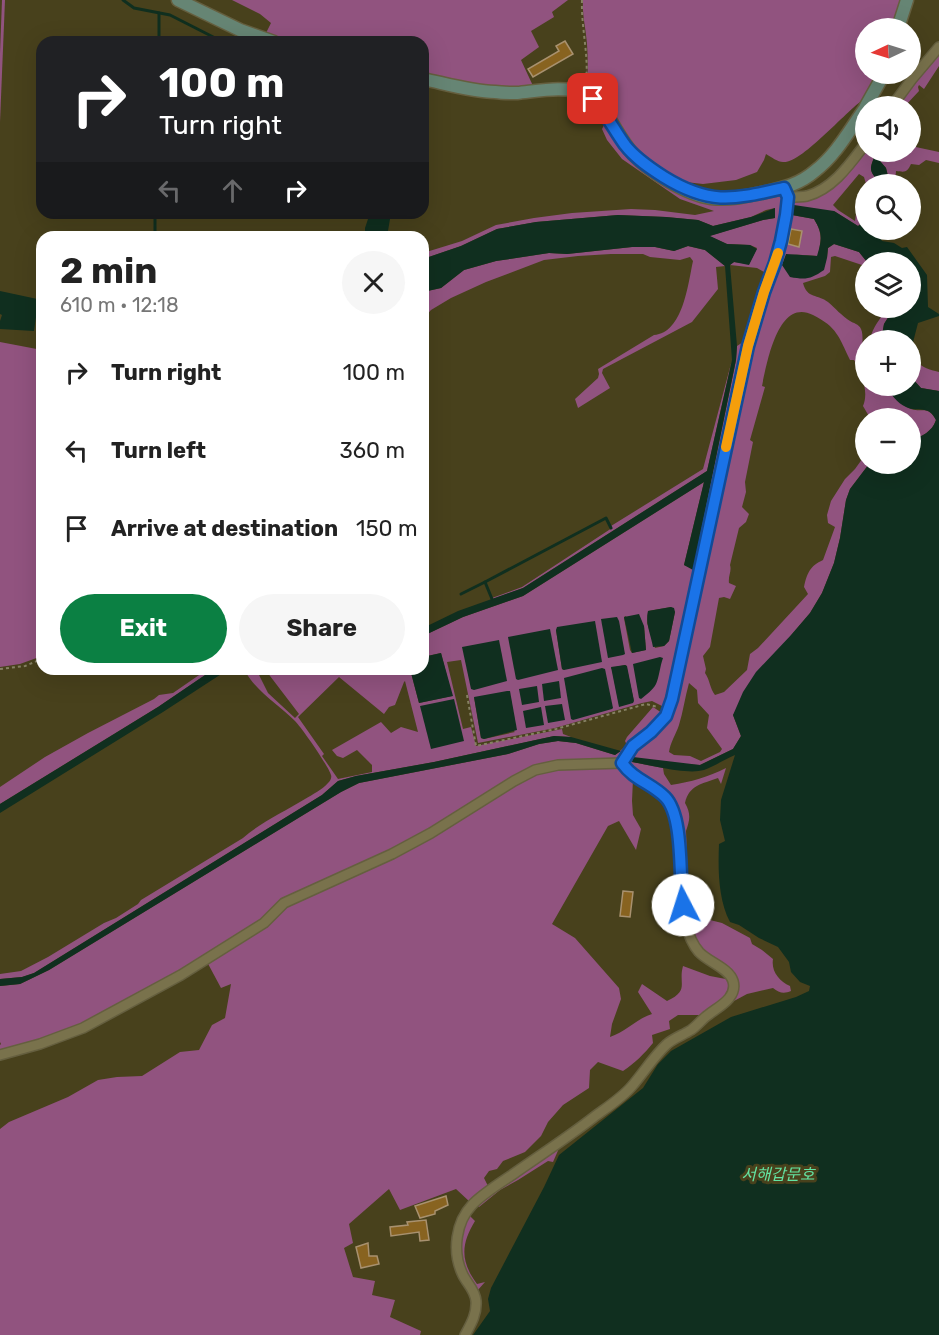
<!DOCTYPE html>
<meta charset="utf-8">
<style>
:root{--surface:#fff;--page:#f6f6f6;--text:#222;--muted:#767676;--accent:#0b8043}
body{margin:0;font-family:Rubik,"Noto Sans KR",sans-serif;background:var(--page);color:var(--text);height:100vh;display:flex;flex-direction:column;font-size:22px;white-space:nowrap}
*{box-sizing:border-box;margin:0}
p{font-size:20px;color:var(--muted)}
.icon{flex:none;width:33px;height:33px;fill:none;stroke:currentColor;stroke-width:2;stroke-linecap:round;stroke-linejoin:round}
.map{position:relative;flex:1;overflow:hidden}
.panel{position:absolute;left:36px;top:231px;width:393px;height:444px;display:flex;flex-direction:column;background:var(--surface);border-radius:18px;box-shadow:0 6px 24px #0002}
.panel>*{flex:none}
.top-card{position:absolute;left:36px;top:36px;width:393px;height:183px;border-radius:18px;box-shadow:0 6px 24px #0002;background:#202124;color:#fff;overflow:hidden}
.needle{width:39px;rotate:266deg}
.controls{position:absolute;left:855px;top:18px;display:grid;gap:12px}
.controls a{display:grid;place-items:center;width:66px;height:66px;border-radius:50%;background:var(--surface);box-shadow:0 6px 24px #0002;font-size:30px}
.pin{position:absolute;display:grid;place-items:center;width:51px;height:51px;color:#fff;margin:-26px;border-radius:12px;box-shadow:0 3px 9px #0006}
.me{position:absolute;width:66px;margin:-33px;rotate:355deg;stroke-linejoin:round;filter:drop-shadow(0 0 4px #0008)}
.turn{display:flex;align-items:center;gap:21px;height:126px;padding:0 24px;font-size:27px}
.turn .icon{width:78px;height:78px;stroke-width:2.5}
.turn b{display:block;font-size:42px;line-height:51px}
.lanes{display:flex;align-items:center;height:57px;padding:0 24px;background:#0003;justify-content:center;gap:30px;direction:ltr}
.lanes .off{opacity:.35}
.round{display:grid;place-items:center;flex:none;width:63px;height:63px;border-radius:32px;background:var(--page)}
.headline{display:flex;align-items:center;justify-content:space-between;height:102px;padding:0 24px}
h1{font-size:36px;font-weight:700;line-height:45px}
.cta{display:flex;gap:12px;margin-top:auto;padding:12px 24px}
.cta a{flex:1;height:69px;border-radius:36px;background:var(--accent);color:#fff;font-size:24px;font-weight:700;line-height:69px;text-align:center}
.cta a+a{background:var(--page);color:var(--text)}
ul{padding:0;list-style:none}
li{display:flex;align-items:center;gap:18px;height:78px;padding:0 24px}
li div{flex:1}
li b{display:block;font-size:22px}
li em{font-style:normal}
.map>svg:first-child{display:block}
.green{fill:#91537f;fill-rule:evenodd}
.water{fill:#102f1f}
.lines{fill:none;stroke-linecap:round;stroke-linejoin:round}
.stream{stroke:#102f1f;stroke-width:3}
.building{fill:#886320;stroke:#a8916f;stroke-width:1.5}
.street-casing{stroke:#655f3f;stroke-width:12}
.secondary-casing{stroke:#655f3f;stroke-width:15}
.path{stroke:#868163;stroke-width:2;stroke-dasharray:3 3;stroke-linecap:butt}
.street{stroke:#79724c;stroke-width:9}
.secondary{stroke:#668574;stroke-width:12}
.route-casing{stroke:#114b97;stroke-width:15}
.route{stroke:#1a73e8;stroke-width:10}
.slow{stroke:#f59e0b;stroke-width:10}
.labels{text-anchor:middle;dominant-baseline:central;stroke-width:6;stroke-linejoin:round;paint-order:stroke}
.water-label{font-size:16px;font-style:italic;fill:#63e3a2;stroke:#48411c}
</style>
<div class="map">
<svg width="939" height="1335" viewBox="0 0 939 1335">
<rect width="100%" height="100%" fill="#48411c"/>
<g class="green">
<polygon points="2,0 5,0 0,122 0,53"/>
<path d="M184,0H188L240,25L265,35L271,23L260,14L232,0H568L552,12L554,17L531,31L539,47L521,60L534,88L563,87L580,89L583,86L587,67L584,87L581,90C558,87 537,91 515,91C484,90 454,84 423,77V42H282L239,27Z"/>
<path d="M583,0H904L895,28H866V74H882C875,91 862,109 852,124C837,144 824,164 803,178C792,185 777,187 764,190C723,200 700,198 665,175C655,169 644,162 635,154C625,143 617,129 609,117C606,111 603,106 599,102C594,97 589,94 587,88C588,73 588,59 587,44C586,29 582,15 583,0ZM867,97C853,119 839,144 820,162C814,168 806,175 798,178C775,189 731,198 707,193C696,191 686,186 677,181L703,184L736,180L757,172L764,160L766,154C771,157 778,162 783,162C802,164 848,108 867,97Z"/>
<polygon points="939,49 939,66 924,89 919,85 918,87 919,91 905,106 894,106"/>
<path d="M563,92L591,101L623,147L697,197L781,190C792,207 768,272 762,291L669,698L664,707L652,701L642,703L555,728L478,743L461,660L447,662L463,729L471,727L476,746L562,729L563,734L571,737L554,736L434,762L356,776L338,781L322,795L34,973L22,977L0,979V974L21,971L48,957L104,923L116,918L138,904L141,900L243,838C261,822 284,812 305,799C313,794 322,790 328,783C330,781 332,778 331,775C329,767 302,728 295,721C279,705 254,690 244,669H256L268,693L295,718L299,714L267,672L271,669H410L419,703L452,696L441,653L423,657V636L463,617L523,596L704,482L684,565L693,569L736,360L737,346L746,340L766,273L757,268L730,265L734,262L749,264L757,248L750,245L727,244L709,236L763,220L775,218V208L766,210L751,217L713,226L698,220L666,217L618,215L536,222L497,229L461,246L423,259V253L462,241L496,225L534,218L572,213L631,209L655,210L695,215L714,211L680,199L622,159L607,140L602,129L605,123L589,103L582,98L552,95L503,99L477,96ZM671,607L675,612L669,641L664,646L655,648L647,623L648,611ZM625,616L644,626L646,650L632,653L630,650L624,618ZM573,625H576L564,670L562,669L556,630ZM625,665H626L634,701L611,668ZM339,677L384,714L389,707L395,705L404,682L405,681L418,732L401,727L391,733L381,722L332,750L337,756L343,758L357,750L372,765V772L338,779L322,756L324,754L298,717ZM474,697L515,732L484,739L481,738Z"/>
<path d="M865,146L866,152H875C874,163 866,168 876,178L877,184H866L864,177L859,174L833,205L838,210L855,221L856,214L865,191V221L858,226L834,211L792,215L814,219C823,234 821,239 818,256L787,254L827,258L828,248L834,244L859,252L867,262H866L865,266L835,256L831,257L830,272L825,276L803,283C807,299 818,294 828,302C835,308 842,316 850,321C853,323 859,324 861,329C864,335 861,345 864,352H865L866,386H885C892,395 899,404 911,409C922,413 928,405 936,420C932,432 922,436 911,441L910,418H870L863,406C869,392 862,373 854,360H850C839,337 837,327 813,315C778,297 767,363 762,386L765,387L750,440L753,442L745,482L746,492L742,507L749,514L746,522L739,528L730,565C732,571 728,576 729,583L736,586L730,599L724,597L719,598L710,647L703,656L706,669L705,673C710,680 710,689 715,695L724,692L747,670L750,654L758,648L808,594L804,587C807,573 810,566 823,560L835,527L828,523L827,515L831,501L845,479L855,469L865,455L866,464H869L850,489L846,500L840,538L834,563L822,593L810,613L792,634L733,715L741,736L733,749L700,765L632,762L663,768L664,774L671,785C691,782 708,777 726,768L721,784L718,778C702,784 689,785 685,803C691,814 690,819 686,831L689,903L693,907L710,920L722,923L750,938L752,944L762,950L773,959C771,971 779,981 790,986L791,991C784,994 779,993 773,988L747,994L734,1001L738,988L701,948L694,938L689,925L685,900L683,839L679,813L673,801L643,779L629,765L628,761L631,754L661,725L752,345L790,204L793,200L815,195ZM689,683L697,690L698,703L709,715L707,728L722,749L720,752L701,761L690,756L674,755L669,752C670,743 676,734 679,725C683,712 685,697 689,683Z"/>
<path d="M911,146L939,152V163L926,160L919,165L911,164C907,173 905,172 896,171L895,184H890L886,168L880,161L881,152H910Z"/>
<path d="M688,246L705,250L725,266L716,267L718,289L692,322L603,369L602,373L610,388L578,408L575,399L598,378L599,374L598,369L654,335C683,333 688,284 693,261L690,257L680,260L650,257L643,254H611L578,256L544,260L486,282L451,298L431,310L423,319V292L441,288L464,270L496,261L549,253L567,254L632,247H655L674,251Z"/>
<path d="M886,308H894L884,324L881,340H870C873,325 880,321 886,308Z"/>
<polygon points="0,342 42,350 42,656 20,664 0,667"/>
<path d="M912,346C916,352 915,354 917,360C920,368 932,370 939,372V391L921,388L911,377L910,350Z"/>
<polygon points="732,360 707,471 523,588 493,599 492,598 522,587 612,528 611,526 703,469"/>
<polygon points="206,669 212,669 211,671 158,707 0,804 0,787 45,757 88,733 154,699 159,695 173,693 202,673"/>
<polygon points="653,707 662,713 662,716 616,759 538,766 430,831 283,902 263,922 181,973 82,1027 0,1053 0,1045 1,1044 0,1042 0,986 20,984 49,970 341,792 359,783 508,754 539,744 558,741 576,743 615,755 627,745 625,741 627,737"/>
<path d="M617,766L633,779L632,801L633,815L641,829L636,850L619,821L608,826L552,924L575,938L619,988L621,999L612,1024L610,1037C625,1032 638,1018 652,1014L638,992L642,984L667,1001C690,990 678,984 683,966L710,976L731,980L733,988L725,1000L705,1015H678L669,1021L670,1029L652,1035L653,1043C644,1054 635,1063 623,1071L598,1062L590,1070L589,1088L563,1105L548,1122L541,1136L525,1152L503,1161L497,1169L489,1171L484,1178L489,1188L470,1202L456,1189L400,1210L389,1189L349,1224L353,1243L344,1248L353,1277L375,1281L372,1295L395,1300L390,1317L421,1331L420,1335H0V1129L9,1122L68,1097L98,1080L117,1077L142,1076L180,1052L199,1050L212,1025L225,1018L231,984L221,988L206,960L288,905L335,883L535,771Z"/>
<polygon points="560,1146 553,1162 548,1161 518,1180 500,1190 479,1207 477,1205 504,1184"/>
<path d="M469,1215L475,1221C461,1244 460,1261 477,1284L485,1282L477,1291C472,1284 467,1277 464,1269C457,1251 461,1232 469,1215Z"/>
</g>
<g class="water">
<path d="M875,152H881L880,161L886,168L890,184H877L876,178C866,168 874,163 875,152Z"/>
<path d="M794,205L834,211L858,226L865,221L866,230H878L877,231L882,241L894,243L902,248L907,247L927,275L928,307L939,314V316L918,323L911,350L910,340H881L884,324L894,308H910V262H867L859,252L834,244L828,248L827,258L824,270C811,279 806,280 790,277L782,265L786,254L817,256C822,239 823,234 814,219L792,215Z"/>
<polygon points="775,208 775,218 763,220 710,236 727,244 750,245 757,249 749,265 734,262 730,265 737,346 736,360 693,570 684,565 704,482 523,596 463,617 423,636 423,628 458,611 523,588 707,471 732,360 725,266 705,250 688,246 674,251 655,247 632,247 567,254 549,253 496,261 464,270 441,288 423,292 423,259 461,246 497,229 536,222 618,215 666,217 698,220 713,226 751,217"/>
<polygon points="370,213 391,213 388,231 388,237 365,237 365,228"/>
<polygon points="0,291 42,300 42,317 36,317 34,331 0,329 0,321 2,315 0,314"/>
<path d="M911,377L921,388L939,391V1335H473L490,1311L488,1299L491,1288L544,1187L559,1155L643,1088L658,1064L671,1051L731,1017L796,997L809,991L810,986L800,982L791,972L789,962L778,947L759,938L739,925L730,922C718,899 718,869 719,844L725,841L720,820L721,800L735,755C725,759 715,766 704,770C687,775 650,765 632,762L633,757L700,765L733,749L741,736L733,715L743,692L756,672L792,634L810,613L822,593L834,563L840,538L846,500L850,489L869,464H910L911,441C922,436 932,432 936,420C928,404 919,413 906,407C897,403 891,394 885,386H910Z"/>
<path d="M671,607L674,608L675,612L669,641L664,646L653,647C651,635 645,623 648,611Z"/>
<polygon points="639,614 644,626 646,650 632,653 624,617"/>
<polygon points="617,617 619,621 625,654 623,655 608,658 601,619"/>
<polygon points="595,621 602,662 564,670 562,669 556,630 557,627"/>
<polygon points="550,629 558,670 518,680 516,679 508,637"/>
<polygon points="499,640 507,681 474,690 471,689 462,647"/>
<polygon points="441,653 453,696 419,703 410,669 423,669 423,657"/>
<path d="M660,657L663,658C660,666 659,678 656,684C653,690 646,695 641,699L639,698L633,664Z"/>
<polygon points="625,665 627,666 634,701 633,703 619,707 611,667"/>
<polygon points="602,668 605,669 613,708 612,709 573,720 571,719 564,678"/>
<polygon points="212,669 229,669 163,712 0,813 0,804 158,707 211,671"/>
<polygon points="559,681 561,698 544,701 542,684"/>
<polygon points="537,686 539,702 522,705 519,689"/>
<polygon points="507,691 510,691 517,730 484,739 481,738 474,697"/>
<polygon points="454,699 464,741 431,749 420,706"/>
<polygon points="562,704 565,720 548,723 545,706"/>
<polygon points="541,707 544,725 526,728 523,711"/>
<polygon points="554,736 571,737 621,751 615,755 576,743 558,741 539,744 508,754 359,783 341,792 49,970 20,984 0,986 0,979 22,977 34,973 322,795 338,781 356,776 434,762"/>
</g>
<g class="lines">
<g class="stream">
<polyline points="123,0 134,8 170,15 223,42"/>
<polyline points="159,42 159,13"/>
<polyline points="155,237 155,213"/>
<polyline points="461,594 485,582"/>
<polyline points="492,599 485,582 606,518 611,528"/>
</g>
</g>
<g class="building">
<polygon points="565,41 573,54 533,77 528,69 559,51 556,46"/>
<polygon points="791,229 802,231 799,247 788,244"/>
<polygon points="623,891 633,892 630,917 620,916"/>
<polygon points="446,1196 448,1205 435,1211 435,1214 420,1218 415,1206"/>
<polygon points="426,1220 429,1240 420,1241 419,1232 391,1236 390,1227 408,1225 407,1222"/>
<polygon points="368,1243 369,1256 377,1256 379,1264 361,1268 356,1247"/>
</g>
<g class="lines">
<g class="street-casing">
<g id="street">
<polyline points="892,106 912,79 939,47"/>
<path d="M788,197C794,197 801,197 807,196C833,189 850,164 866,143"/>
<polyline points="0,1055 40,1044 83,1028 181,975 264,923 284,903 392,854 431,833 514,781 535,770 558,765 622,763"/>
<path d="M465,1335C471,1324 477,1314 476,1301C475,1289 466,1283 462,1273C452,1251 456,1222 472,1205C481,1195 500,1183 512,1175C539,1156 567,1138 594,1117C606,1108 622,1098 632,1086C644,1072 654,1056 667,1044C674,1038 683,1035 691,1030C697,1026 702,1019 708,1015C718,1007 738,998 733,981C729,968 708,962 699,952C693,945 688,933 686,924C677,891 686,822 667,799C654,783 635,783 622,763L633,746L651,732L666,716L671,699L748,346L764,292L775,263L781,241L786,215L788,197L784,188"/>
</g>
</g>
<g class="secondary-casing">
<g id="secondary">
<polyline points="178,0 240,30 274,42"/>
<polyline points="898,28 907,0"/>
<path d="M423,79C447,84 470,91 495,92C502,93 510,93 517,93C538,91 566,85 585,94C606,104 617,137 633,154C650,172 687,195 711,198C730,200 748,196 766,192C784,188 800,184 815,171C837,154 850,129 866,107"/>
<polyline points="866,106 884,74"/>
</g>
</g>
<g class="path">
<path d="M582,0C581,28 589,54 586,82"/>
<polyline points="0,669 25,666 42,659"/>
<polyline points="467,695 476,746 556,729 646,704 658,707"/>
</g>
<use href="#street" class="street"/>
<use href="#secondary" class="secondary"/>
</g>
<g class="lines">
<g class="route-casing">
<path id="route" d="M593,99C606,113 614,130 625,145C635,158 650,168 664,177C711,206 734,199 784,188L788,197L786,215L781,241L775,263L764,292L748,346L672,699L666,716L651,732L633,746L622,763C634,780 651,783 665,797C684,816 679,878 683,905"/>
</g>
<use href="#route" class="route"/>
<polyline class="slow" points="726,447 748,346 764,292 778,253"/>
</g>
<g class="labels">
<g class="water-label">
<text x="778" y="1174">서해갑문호</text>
</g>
</g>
</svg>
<div class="controls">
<a><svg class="needle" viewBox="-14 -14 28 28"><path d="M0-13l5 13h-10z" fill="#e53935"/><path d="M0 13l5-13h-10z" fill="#767676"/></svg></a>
<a><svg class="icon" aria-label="sound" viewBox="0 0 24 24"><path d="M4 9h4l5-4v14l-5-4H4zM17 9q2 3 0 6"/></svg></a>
<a><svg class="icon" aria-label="search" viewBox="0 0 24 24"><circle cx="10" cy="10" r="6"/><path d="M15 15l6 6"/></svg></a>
<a><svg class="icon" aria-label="layers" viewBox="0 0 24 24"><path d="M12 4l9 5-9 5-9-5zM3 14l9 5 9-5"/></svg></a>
<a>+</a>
<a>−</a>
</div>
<div class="pin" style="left:593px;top:99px;background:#d93025"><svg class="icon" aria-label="arrive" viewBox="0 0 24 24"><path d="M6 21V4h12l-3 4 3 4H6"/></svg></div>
<svg class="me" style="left:683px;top:905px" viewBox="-20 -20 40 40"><circle r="19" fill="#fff"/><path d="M0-13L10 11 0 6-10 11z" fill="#1a73e8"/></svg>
<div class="top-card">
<div class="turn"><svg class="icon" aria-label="right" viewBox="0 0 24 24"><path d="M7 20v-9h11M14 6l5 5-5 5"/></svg><div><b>100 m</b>Turn right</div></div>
<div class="lanes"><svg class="icon off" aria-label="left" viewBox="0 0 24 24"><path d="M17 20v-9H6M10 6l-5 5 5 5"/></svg><svg class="icon off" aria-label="ahead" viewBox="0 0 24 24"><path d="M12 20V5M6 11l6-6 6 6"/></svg><svg class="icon" aria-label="right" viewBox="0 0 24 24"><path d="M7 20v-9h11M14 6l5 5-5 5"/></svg></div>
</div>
<section class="panel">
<div class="headline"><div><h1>2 min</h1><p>610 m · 12:18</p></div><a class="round"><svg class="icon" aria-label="close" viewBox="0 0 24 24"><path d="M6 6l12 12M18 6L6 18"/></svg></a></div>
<ul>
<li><svg class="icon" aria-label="right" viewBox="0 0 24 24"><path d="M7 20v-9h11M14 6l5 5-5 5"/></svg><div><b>Turn right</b></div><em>100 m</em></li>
<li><svg class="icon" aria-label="left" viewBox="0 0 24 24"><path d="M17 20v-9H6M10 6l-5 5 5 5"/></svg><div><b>Turn left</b></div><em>360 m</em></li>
<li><svg class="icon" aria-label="arrive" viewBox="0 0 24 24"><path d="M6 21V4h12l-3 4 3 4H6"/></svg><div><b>Arrive at destination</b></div><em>150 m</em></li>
</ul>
<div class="cta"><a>Exit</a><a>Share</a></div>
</section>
</div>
